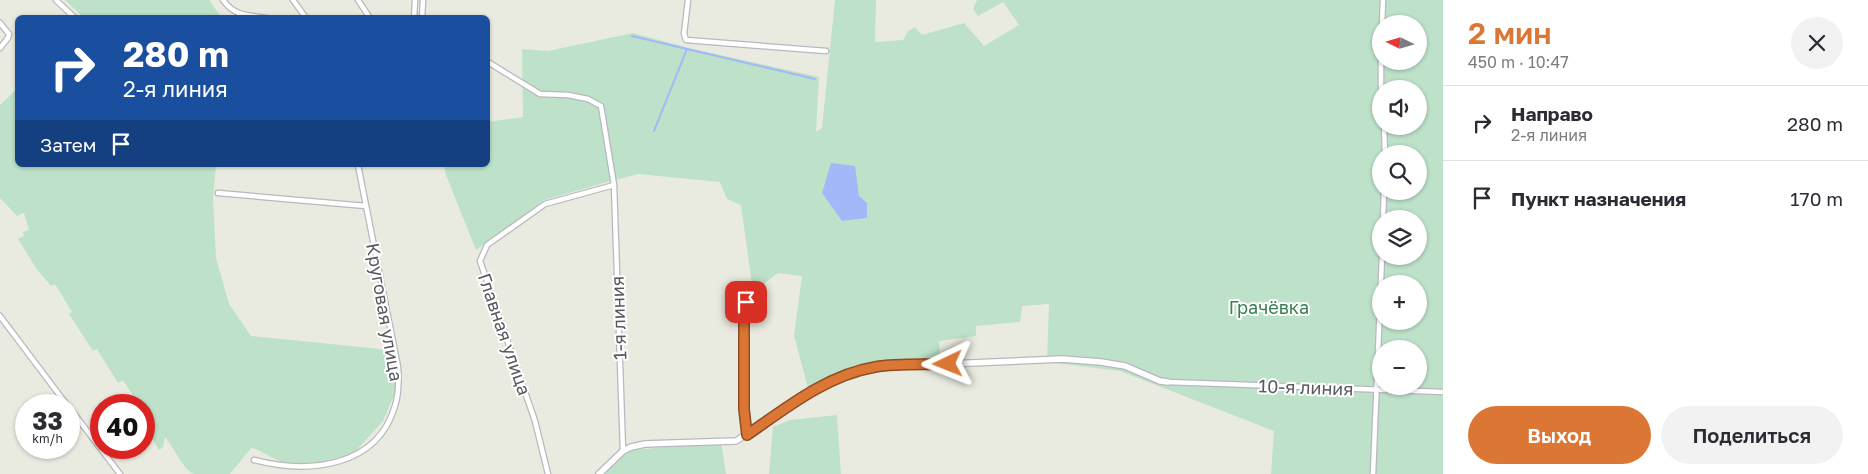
<!DOCTYPE html>
<html lang="ru">
<meta charset="utf-8">
<style>
:root{--surface:#fff;--page:#f2f2f3;--text:#2b2b33;--muted:#7c7c81;--line:#e1e1e2;--accent:#db7635}
body{margin:0;font-family:"Golos Text",sans-serif;background:var(--page);color:var(--text);height:100vh;display:flex;flex-direction:column;font-size:19px;white-space:nowrap}
*{box-sizing:border-box;margin:0}
p{font-size:16px;color:var(--muted)}
.icon{flex:none;width:28px;height:28px;fill:none;stroke:currentColor;stroke-width:2;stroke-linecap:round;stroke-linejoin:round}
.map{position:relative;flex:1;overflow:hidden}
.drawer{display:flex;flex-direction:column;background:var(--surface);width:425px}
.drawer>*{flex:none}
.guide{position:absolute;left:15px;top:15px;width:475px;height:152px;border-radius:8px;box-shadow:0 1px 4px #0004;background:#1a4fa0;color:#fff;overflow:hidden}
.needle{width:32px;rotate:275deg}
.tools{position:absolute;left:1372px;top:15px;display:grid;gap:10px}
.tools a{display:grid;place-items:center;width:55px;height:55px;border-radius:50%;background:var(--surface);box-shadow:0 1px 4px #0004;font-size:25px}
.speed{position:absolute;left:15px;top:394px;display:flex;gap:10px;font-size:25px;font-weight:700;text-align:center}
.speed>*{display:grid;place-content:center;width:65px;height:65px;border-radius:50%;background:var(--surface);box-shadow:0 1px 4px #0004;line-height:1}
.speed small{font-size:12px;font-weight:400}
.speed .limit{border:8px solid #d22;background:#fff;color:#111}
.pin{position:absolute;display:grid;place-items:center;width:42px;height:42px;color:#fff;margin:-21px;border-radius:10px;box-shadow:0 2px 8px #0006}
.me{position:absolute;width:55px;margin:-28px;rotate:268deg;stroke-linejoin:round;filter:drop-shadow(0 0 4px #0008)}
.turn{display:flex;align-items:center;gap:18px;height:105px;padding:0 25px;font-size:22px}
.turn .icon{width:65px;height:65px;stroke-width:2.5}
.turn b{display:block;font-size:35px;line-height:42px}
.then{display:flex;align-items:center;height:48px;padding:0 25px;background:#0003;gap:10px;font-size:19px}
.round{display:grid;place-items:center;flex:none;width:52px;height:52px;border-radius:26px;background:var(--page)}
.overview{display:flex;align-items:center;justify-content:space-between;height:85px;padding:0 25px}
h1{font-size:30px;font-weight:600;line-height:38px;color:var(--accent)}
.primary-button{display:flex;gap:10px;margin-top:auto;padding:10px 25px}
.primary-button a{flex:1;height:58px;border-radius:30px;background:var(--accent);color:#fff;font-size:20px;font-weight:600;line-height:58px;text-align:center}
.primary-button a+a{background:var(--page);color:var(--text)}
ul{padding:0;list-style:none}
li{display:flex;align-items:center;gap:15px;height:75px;padding:0 25px;border-top:1px solid var(--line)}
li div{flex:1}
li b{display:block;font-size:19px}
li em{font-style:normal}
main{display:flex;flex:1;min-height:0}
.map>svg:first-child{display:block}
.green{fill:#bde1c9;fill-rule:evenodd}
.water{fill:#a2b8f8}
.lines{fill:none;stroke-linecap:round;stroke-linejoin:round}
.stream{stroke:#a2b8f8;stroke-width:2}
.minor-casing{stroke:#b8b8be;stroke-width:7}
.tertiary-casing{stroke:#b8b8be;stroke-width:8}
.minor{stroke:#fff;stroke-width:4.5}
.tertiary{stroke:#fff;stroke-width:5.5}
.route-casing{stroke:#8e4d22;stroke-width:12}
.route{stroke:#db7635;stroke-width:9}
.labels{text-anchor:middle;dominant-baseline:central;stroke-width:4;stroke-linejoin:round;paint-order:stroke}
.park-label{font-size:18px;fill:#3a7e52;stroke:#fff}
.street-label{font-size:18px;fill:#595a60;stroke:#fff}
</style>
<main>
<div class="map">
<svg width="1443" height="474" viewBox="0 0 1443 474">
<rect width="100%" height="100%" fill="#eaebe0"/>
<g class="green">
<polygon points="65,0 209,0 221,17 83,17"/>
<path d="M835,0H876L875,42L903,40L908,31L915,27L922,35L964,23L984,46L1019,25L1003,2L978,16L973,9L977,0H1443V474H1271L1274,431L1120,371L1047,362L1049,304L1022,306L1020,322L976,326V336L939,341L940,359L882,361L855,365L808,388L794,335L802,276L778,273L753,292L741,205L727,199L720,182L638,174L607,182L544,200L476,250L446,175L444,165H488V122L523,117L522,49L548,51L633,33L689,48L819,77L816,132L822,128ZM1381,24H1419V61H1381ZM1381,89H1419V126H1381ZM1381,154H1419V191H1381ZM859,196L867,218L842,221ZM1381,219H1419V256H1381ZM1381,284H1419V321H1381ZM1381,349H1419V386H1381Z"/>
<path d="M17,89L18,165H216L213,199L216,258L229,304L251,336L390,350L396,369V391L383,421L354,453L318,467L285,464L256,449L251,448L230,474C221,474 202,474 194,474C184,471 173,446 165,437L163,447L159,450L144,425V405H139L123,380L118,383L97,349L93,351L69,314L72,312L55,284L51,286L36,268L18,239L24,236L23,232L29,230L24,213L17,216L0,198V105Z"/>
<polygon points="837,415 841,474 769,474 773,427 790,420"/>
<polygon points="721,442 726,474 601,474 623,451"/>
</g>
<polygon class="water" points="831,163 855,166 859,196 867,203 867,218 842,221 822,193"/>
<g class="lines">
<g class="stream">
<polyline points="632,36 687,49"/>
<polyline points="654,131 687,49 815,79"/>
</g>
<g class="minor-casing">
<g id="minor">
<polyline points="56,0 75,18"/>
<path d="M223,0C235,17 249,15 267,18"/>
<polyline points="293,0 306,18"/>
<polyline points="358,0 370,18"/>
<polyline points="688,0 684,34 686,40 826,51"/>
<polyline points="414,18 415,0"/>
<polyline points="422,18 423,0"/>
<polyline points="0,23 9,34 8,38 0,48"/>
<polyline points="1382,24 1383,0"/>
<polyline points="1381,49 1381,110"/>
<polyline points="488,62 540,94 568,95 588,99 601,106 614,185 623,451"/>
<polyline points="1384,126 1385,154"/>
<polyline points="218,193 366,206"/>
<polyline points="1383,219 1384,191"/>
<polyline points="0,316 67,405"/>
<polyline points="1168,382 1443,392"/>
<polyline points="69,407 120,474"/>
<path d="M747,435C742,392 740,333 748,291"/>
<path d="M254,460C308,474 377,468 395,406C399,393 399,380 398,367L358,165"/>
<polyline points="548,474 535,421 480,261 487,245 545,204 614,185"/>
<polyline points="1373,474 1382,256"/>
</g>
</g>
<g class="tertiary-casing">
<polyline id="tertiary" points="599,474 623,451 631,447 645,444 673,443 736,441 806,395 828,383 846,375 876,367 1062,359 1101,362 1125,366 1160,381 1168,382"/>
</g>
<use href="#minor" class="minor"/>
<use href="#tertiary" class="tertiary"/>
</g>
<g class="lines">
<g class="route-casing">
<path id="route" d="M746,302L744,314V409L747,435C786,408 827,375 875,367C898,363 924,365 948,364"/>
</g>
<use href="#route" class="route"/>
</g>
<g class="labels">
<g class="park-label">
<text x="1269" y="307">Грачёвка</text>
</g>
<g class="street-label">
<text transform="translate(385 312) rotate(80)">Круговая улица</text>
<text transform="translate(618 318) rotate(-92)">1-я линия</text>
<text transform="translate(505 334) rotate(71)">Главная улица</text>
<text transform="translate(1306 387) rotate(2)">10-я линия</text>
</g>
</g>
</svg>
<div class="tools">
<a><svg class="needle" viewBox="-14 -14 28 28"><path d="M0-13l5 13h-10z" fill="#e53935"/><path d="M0 13l5-13h-10z" fill="#7c7c81"/></svg></a>
<a><svg class="icon" aria-label="sound" viewBox="0 0 24 24"><path d="M4 9h4l5-4v14l-5-4H4zM17 9q2 3 0 6"/></svg></a>
<a><svg class="icon" aria-label="search" viewBox="0 0 24 24"><circle cx="10" cy="10" r="6"/><path d="M15 15l6 6"/></svg></a>
<a><svg class="icon" aria-label="layers" viewBox="0 0 24 24"><path d="M12 4l9 5-9 5-9-5zM3 14l9 5 9-5"/></svg></a>
<a>+</a>
<a>−</a>
</div>
<div class="speed"><div>33<small>km/h</small></div><div class="limit">40</div></div>
<div class="pin" style="left:746px;top:302px;background:#d93025"><svg class="icon" aria-label="arrive" viewBox="0 0 24 24"><path d="M6 21V4h12l-3 4 3 4H6"/></svg></div>
<svg class="me" style="left:948px;top:364px" viewBox="-20 -20 40 40"><path d="M0-17L14 15 0 8-14 15z" fill="#db7635" stroke="#fff" stroke-width="4"/></svg>
<div class="guide">
<div class="turn"><svg class="icon" aria-label="right" viewBox="0 0 24 24"><path d="M7 20v-9h11M14 6l5 5-5 5"/></svg><div><b>280 m</b>2-я линия</div></div>
<div class="then">Затем<svg class="icon" aria-label="arrive" viewBox="0 0 24 24"><path d="M6 21V4h12l-3 4 3 4H6"/></svg></div>
</div>
</div>
<section class="drawer">
<div class="overview"><div><h1>2 мин</h1><p>450 m · 10:47</p></div><a class="round"><svg class="icon" aria-label="close" viewBox="0 0 24 24"><path d="M6 6l12 12M18 6L6 18"/></svg></a></div>
<ul>
<li><svg class="icon" aria-label="right" viewBox="0 0 24 24"><path d="M7 20v-9h11M14 6l5 5-5 5"/></svg><div><b>Направо</b><p>2-я линия</p></div><em>280 m</em></li>
<li><svg class="icon" aria-label="arrive" viewBox="0 0 24 24"><path d="M6 21V4h12l-3 4 3 4H6"/></svg><div><b>Пункт назначения</b></div><em>170 m</em></li>
</ul>
<div class="primary-button"><a>Выход</a><a>Поделиться</a></div>
</section>
</main>
